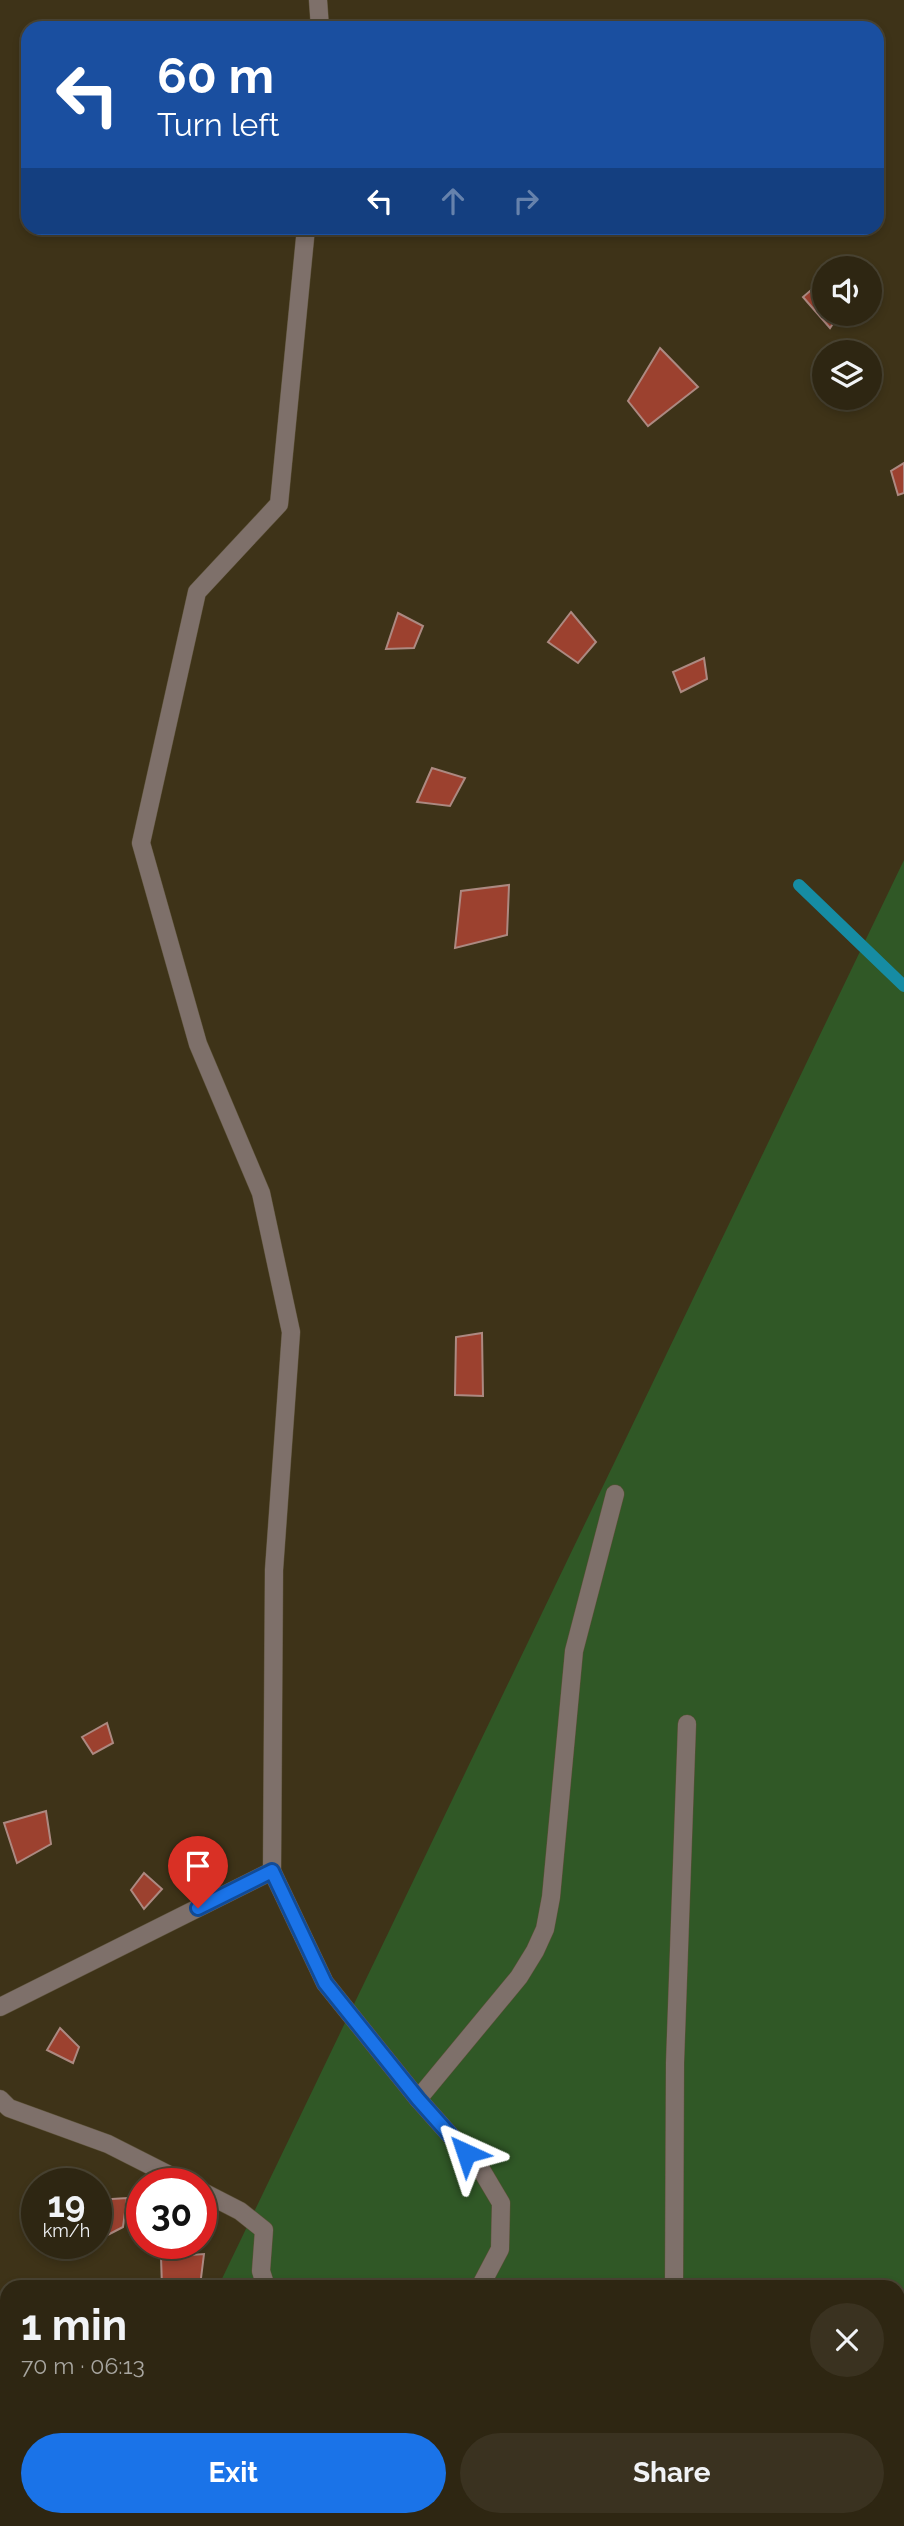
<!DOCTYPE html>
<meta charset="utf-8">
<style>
:root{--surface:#2e2612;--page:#3a3220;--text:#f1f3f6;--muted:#a7a59f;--line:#494332;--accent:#1a73e8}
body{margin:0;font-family:Raleway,sans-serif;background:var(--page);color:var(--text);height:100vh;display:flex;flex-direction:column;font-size:26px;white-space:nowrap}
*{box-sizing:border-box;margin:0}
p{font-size:23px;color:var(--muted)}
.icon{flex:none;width:38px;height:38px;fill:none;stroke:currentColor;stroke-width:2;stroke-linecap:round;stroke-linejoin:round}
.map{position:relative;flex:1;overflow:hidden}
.panel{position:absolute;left:0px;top:2280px;width:905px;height:247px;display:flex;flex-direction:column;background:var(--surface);border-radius:21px 21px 0 0;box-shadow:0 4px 10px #0003,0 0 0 2px var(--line)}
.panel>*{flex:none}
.top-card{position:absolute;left:21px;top:21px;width:863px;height:214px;border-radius:21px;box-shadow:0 4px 10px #0003,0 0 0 2px var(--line);background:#1a4fa0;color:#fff;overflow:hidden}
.tools{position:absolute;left:812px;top:256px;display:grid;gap:14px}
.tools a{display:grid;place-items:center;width:70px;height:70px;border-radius:50%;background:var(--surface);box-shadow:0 4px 10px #0003,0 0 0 2px var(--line);font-size:35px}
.speed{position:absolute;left:21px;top:2168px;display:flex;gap:14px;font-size:35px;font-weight:700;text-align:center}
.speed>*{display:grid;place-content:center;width:91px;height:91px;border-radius:50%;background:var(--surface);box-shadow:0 4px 10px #0003,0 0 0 2px var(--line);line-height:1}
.speed small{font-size:18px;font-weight:400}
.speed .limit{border:10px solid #d22;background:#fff;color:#111}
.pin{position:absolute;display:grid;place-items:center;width:60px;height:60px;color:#fff;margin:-72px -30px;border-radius:50% 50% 50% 0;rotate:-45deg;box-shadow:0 0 7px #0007}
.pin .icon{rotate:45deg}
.me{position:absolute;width:77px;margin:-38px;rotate:318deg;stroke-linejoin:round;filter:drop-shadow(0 0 5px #0008)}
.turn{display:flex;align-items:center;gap:24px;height:147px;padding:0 21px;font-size:32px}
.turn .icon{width:91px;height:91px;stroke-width:2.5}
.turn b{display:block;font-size:49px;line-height:60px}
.lanes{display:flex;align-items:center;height:66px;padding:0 21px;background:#0003;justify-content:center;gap:35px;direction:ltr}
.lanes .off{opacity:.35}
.round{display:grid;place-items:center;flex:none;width:74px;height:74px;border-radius:37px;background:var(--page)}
.headline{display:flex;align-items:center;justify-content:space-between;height:119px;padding:0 21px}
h1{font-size:42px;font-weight:700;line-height:52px}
.cta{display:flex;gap:14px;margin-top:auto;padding:14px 21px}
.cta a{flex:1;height:80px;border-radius:42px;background:var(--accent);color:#fff;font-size:28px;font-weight:700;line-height:80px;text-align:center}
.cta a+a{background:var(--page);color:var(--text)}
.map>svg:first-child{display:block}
.green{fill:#305826}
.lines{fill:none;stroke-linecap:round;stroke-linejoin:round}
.stream{stroke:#168ca3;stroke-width:12}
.building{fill:#9c412f;stroke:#ac8981;stroke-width:2}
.minor-casing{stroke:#5c5138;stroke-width:19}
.minor{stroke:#7e706a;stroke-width:18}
.route-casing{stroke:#114b97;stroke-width:18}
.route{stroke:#1a73e8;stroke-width:12}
</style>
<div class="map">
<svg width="904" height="2526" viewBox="0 0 904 2526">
<rect width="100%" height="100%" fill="#3e3318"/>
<polygon class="green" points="904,860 904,2526 103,2526 106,2520 898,2520 898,2287 218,2287"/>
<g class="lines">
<polyline class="stream" points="799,885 904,986"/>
</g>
<g class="building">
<polygon points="824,279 824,313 840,313 830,328 803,297"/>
<polygon points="660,348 698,387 648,426 628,401"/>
<polygon points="904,463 904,493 898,495 891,471"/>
<polygon points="571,612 596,642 578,663 548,642"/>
<polygon points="398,613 423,626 414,648 386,649"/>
<polygon points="704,658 707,679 681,692 673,672"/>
<polygon points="432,768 465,778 450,806 417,802"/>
<polygon points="509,885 507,935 455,948 461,891"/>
<polygon points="482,1333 483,1396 455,1395 456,1337"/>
<polygon points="107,1723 113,1743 93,1754 82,1737"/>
<polygon points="46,1811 51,1844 17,1863 4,1823"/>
<polygon points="144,1873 162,1889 144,1909 131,1890"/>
<polygon points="60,2028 79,2047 73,2063 47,2050"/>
<polygon points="127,2198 123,2227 96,2241 96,2200"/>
<polygon points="204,2254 200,2286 162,2287 161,2257"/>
<polygon points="7,2460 7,2502 0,2503 0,2462"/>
</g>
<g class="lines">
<g class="minor-casing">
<g id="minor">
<polyline points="318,0 320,28"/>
<polyline points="306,228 279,504 197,592 141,843 198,1044 261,1193 291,1332 274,1570 272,1871 325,1983 418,2099 482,2171 501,2203 500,2249 480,2287"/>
<polyline points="0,2007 272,1871"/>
<polyline points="0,2099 9,2108 108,2144 187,2184"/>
<polyline points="418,2099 519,1977 535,1951 545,1929 551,1897 574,1651 615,1494"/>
<polyline points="201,2191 240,2211 264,2230 261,2271 266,2287"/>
<polyline points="674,2287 675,2063 687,1724"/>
<polyline points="0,2368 7,2367"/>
<polyline points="245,2520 249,2526"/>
<polyline points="375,2520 376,2526 397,2520"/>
<polyline points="814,2526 816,2520"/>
</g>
</g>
<use href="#minor" class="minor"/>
</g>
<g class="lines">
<g class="route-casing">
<polyline id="route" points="198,1908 272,1871 325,1983 418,2099 466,2153"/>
</g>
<use href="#route" class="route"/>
</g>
</svg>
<div class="tools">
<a><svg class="icon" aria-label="sound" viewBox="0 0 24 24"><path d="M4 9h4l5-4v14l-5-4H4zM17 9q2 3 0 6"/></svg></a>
<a><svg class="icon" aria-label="layers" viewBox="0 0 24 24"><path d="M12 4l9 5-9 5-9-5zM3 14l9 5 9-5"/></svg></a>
</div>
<div class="speed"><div>19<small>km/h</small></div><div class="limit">30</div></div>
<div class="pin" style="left:198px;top:1908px;background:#d93025"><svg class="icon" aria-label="arrive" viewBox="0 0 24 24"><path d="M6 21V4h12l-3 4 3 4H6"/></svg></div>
<svg class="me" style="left:466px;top:2153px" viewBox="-20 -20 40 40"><path d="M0-17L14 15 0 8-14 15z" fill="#1a73e8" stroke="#fff" stroke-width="4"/></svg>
<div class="top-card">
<div class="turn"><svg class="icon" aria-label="left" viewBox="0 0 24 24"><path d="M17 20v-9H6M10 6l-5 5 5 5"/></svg><div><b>60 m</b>Turn left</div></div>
<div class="lanes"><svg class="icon" aria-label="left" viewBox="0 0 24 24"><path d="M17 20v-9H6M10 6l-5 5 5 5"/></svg><svg class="icon off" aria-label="ahead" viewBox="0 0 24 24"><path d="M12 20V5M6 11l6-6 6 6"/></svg><svg class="icon off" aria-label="right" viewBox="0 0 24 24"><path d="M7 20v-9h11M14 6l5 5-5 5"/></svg></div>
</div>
<section class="panel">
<div class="headline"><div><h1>1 min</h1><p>70 m · 06:13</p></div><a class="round"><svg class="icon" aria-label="close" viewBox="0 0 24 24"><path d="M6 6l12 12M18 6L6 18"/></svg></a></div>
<div class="cta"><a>Exit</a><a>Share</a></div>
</section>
</div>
